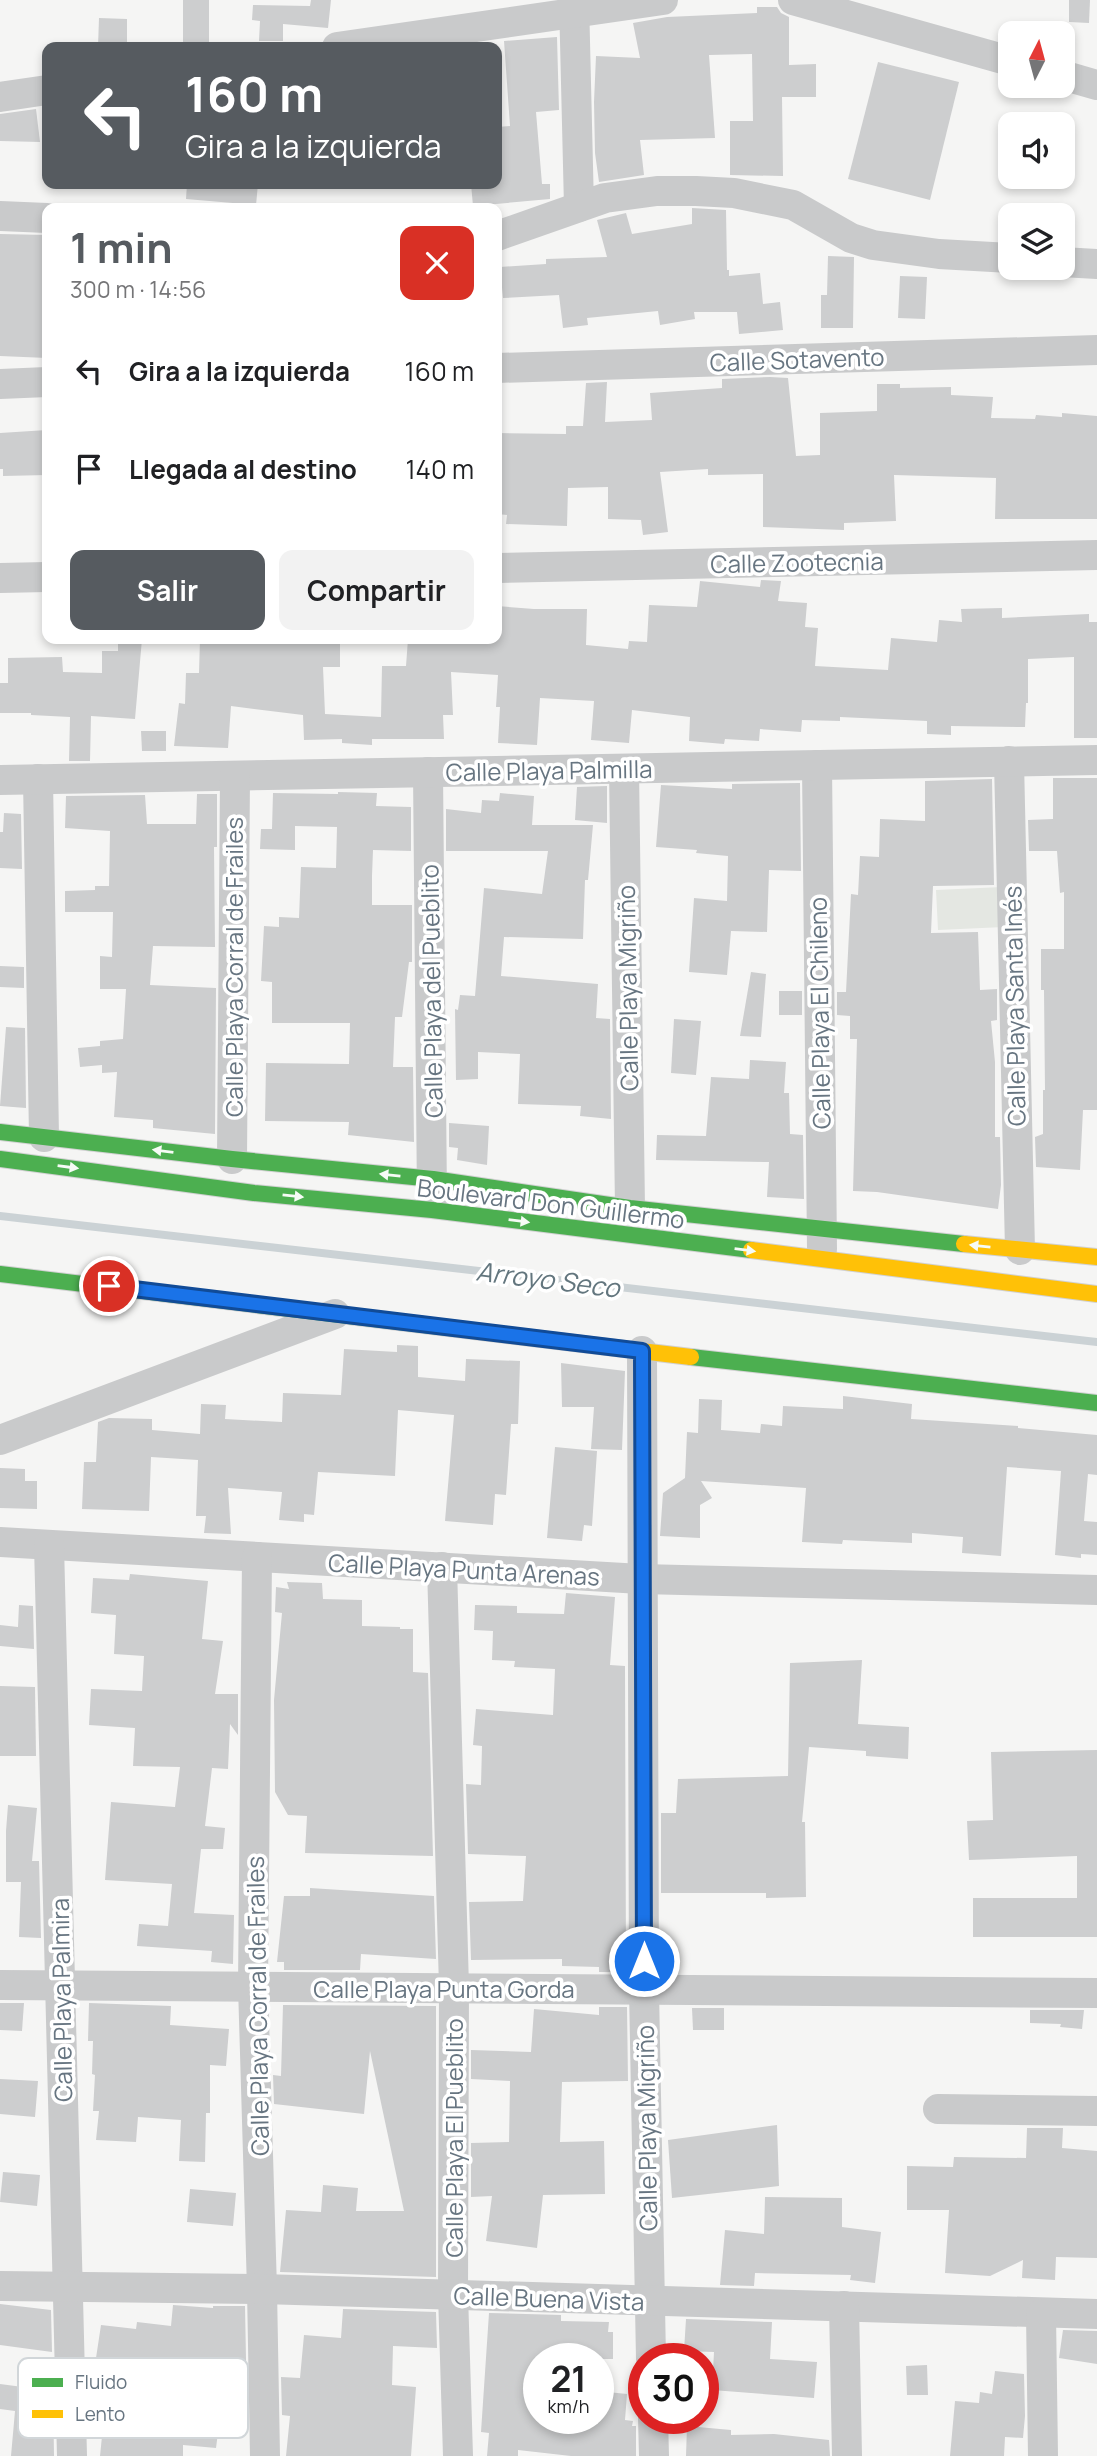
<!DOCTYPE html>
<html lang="es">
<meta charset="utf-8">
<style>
:root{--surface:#fff;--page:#f2f2f2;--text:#202124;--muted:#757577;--accent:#565b60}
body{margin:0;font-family:Manrope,sans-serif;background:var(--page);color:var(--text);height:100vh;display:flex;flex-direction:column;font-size:26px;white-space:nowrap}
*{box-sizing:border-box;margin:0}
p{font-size:23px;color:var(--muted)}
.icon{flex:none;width:38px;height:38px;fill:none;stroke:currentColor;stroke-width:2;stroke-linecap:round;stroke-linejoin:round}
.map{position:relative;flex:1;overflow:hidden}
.details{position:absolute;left:42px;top:203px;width:460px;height:441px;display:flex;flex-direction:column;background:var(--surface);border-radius:14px;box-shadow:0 4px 10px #0003}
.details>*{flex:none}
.top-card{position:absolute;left:42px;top:42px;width:460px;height:147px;border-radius:14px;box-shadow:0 4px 10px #0003;background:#565b60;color:#fff;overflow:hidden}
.needle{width:46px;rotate:6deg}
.controls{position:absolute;left:998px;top:21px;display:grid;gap:14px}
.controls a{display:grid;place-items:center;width:77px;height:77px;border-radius:14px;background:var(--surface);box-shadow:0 4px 10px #0003;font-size:35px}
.speed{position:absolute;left:523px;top:2343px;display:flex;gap:14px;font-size:35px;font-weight:700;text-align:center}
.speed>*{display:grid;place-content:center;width:91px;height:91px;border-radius:50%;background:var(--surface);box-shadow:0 4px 10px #0003;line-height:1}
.speed small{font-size:18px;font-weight:400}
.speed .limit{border:10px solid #d22;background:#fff;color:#111}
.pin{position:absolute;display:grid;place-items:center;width:60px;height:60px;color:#fff;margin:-30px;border:4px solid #fff;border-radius:50%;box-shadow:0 2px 7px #0007}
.me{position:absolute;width:77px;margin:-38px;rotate:0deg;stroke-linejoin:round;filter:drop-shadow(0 0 5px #0008)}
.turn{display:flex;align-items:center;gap:24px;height:147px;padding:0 28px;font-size:32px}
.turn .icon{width:91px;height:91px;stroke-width:2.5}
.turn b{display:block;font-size:49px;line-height:60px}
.round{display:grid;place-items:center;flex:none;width:74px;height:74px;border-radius:14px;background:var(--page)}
.headline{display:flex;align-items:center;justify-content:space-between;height:119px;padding:0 28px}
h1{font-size:42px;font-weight:700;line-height:52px;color:var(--accent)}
.cta{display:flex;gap:14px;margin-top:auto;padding:14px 28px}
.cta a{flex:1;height:80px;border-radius:14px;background:var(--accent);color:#fff;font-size:28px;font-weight:700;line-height:80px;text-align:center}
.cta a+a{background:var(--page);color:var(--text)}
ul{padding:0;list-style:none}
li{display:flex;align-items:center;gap:21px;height:98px;padding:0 28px}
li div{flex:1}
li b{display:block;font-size:26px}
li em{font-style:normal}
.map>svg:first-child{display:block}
.green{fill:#e4e7e2}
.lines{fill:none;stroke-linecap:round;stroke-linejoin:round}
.stream{stroke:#cbd2d5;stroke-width:8}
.building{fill:#cdcecf}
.fast-casing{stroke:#d1d1d2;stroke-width:18}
.slow-casing{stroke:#d1d1d2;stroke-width:18}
.street{stroke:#c9cacb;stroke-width:30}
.fast{stroke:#4caf50;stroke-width:16}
.slow{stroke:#ffc107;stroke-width:16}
.oneway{fill:#f6fbf6}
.route-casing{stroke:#114b97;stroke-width:18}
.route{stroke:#1a73e8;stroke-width:12}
.labels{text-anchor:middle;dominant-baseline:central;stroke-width:7;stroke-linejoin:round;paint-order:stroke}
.street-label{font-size:24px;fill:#677581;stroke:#fff}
.water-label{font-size:26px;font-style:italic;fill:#63767e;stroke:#fff}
.key{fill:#fff;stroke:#d1d6d9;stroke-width:2}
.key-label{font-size:19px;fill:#677581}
</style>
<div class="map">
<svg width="1097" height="2456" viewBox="0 0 1097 2456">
<rect width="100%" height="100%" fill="#f5f5f4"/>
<polygon class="green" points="1002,887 1004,927 938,930 936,890"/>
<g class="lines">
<polyline class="stream" points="0,1216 1097,1342"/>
</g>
<g class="building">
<rect x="183" y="0" width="26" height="43"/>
<polygon points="311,0 331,0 328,28 283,24 283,41 259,41 260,21 252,20 253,5 310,6"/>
<polygon points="1069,0 1090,0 1089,23 1069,22"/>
<polygon points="757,7 777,7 781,13 789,17 789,65 816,64 816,97 782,97 783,176 730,175 730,121 753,121 752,54 709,55 715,138 640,140 644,175 599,182 595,153 594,102 596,56 640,58 633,23 667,17 757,13"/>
<polygon points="99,18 127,19 127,47 98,47"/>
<polygon points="557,37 559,110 536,112 542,184 550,184 550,199 473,206 471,184 497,184 497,127 510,126 504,41"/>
<polygon points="878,62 959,82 930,200 848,179"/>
<polygon points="36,109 40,142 0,141 0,114"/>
<polygon points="187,184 258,184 256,205 186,199"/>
<polygon points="692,208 726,210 727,270 729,270 729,276 760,273 763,304 780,302 783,330 739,334 737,312 694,312 695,319 660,325 658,311 587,318 588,325 563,328 559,295 503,298 500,267 546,264 546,259 607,257 597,220 626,213 632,234 692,224"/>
<polygon points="0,234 47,235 47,358 0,356"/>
<polygon points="828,256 854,257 853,328 821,328 821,295 827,295"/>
<polygon points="900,276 927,277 925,319 898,318"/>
<polygon points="770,377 788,378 796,456 820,455 820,413 877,411 877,384 900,384 900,388 951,387 951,395 993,397 991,418 1035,419 1036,415 1062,417 1062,413 1097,416 1097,519 995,519 996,478 894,475 896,521 844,523 844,530 763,527 763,474 708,475 708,469 660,472 668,532 643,535 641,520 608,519 608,487 568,488 567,526 506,524 507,515 497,514 497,433 566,434 566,426 583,426 586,383 607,382 605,422 652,420 650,393 722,388 722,379"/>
<polygon points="47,430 47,475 3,476 3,469 0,469 0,433"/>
<polygon points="761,580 781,581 778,601 807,603 805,627 818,628 815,666 888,670 891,638 937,642 939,620 962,622 961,609 1002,608 1002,618 1089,614 1089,622 1097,622 1097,738 1074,738 1074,657 1028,659 1028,703 1026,703 1025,727 951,726 951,735 927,734 927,721 840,717 840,721 802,720 801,732 760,729 759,741 725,739 724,744 689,741 690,717 632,710 629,743 591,740 594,701 540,698 537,745 498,743 500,707 496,707 498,675 451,672 453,715 443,715 444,739 372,739 372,745 342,743 342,739 304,740 303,715 231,706 228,748 174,746 179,703 185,704 186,673 199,673 200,639 340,639 340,667 323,667 325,714 381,717 382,666 406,666 408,639 477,644 477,639 497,639 497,606 534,609 587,609 586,645 628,649 629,641 647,642 649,605 697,607 700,581 760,587"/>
<polygon points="118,639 142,639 135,719 91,716 90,761 69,761 70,717 31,715 31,713 0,713 0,683 8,683 8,658 62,657 63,672 102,673 102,651 118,651"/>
<polygon points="141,731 166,731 166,751 142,751"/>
<polygon points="1053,778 1097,778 1097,1110 1083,1110 1080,1170 1036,1167 1035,1137 1043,1134 1043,1090 1045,1090 1044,990 1041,990 1041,949 1064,949 1064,892 1060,893 1057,851 1029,851 1028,820 1053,819"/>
<polygon points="992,779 994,885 933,886 931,933 978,932 980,990 997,989 997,1020 991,1021 995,1062 995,1137 1000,1137 1001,1185 998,1209 877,1192 853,1191 857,1039 850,1039 850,1016 837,1015 837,992 846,992 851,894 858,895 860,856 879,857 880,819 925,821 925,781"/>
<polygon points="800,783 801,871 769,870 767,932 731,931 727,975 689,972 694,898 727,901 728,856 696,853 697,850 656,847 661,785 732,789 732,784"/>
<polygon points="607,786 607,823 575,820 577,787"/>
<polygon points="338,792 377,793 376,806 411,807 411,851 373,850 372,876 372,905 412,905 412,962 409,962 402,1017 395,1017 393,1067 413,1067 414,1142 348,1135 349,1122 265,1121 266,1063 349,1064 350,1023 272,1023 272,982 261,981 264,926 279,927 279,917 299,918 301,867 336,868 337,827 295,826 295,850 260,849 261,829 272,829 273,793 338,794"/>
<polygon points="500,793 534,796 532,825 593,825 588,880 585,880 583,939 504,937 501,976 598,984 596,1018 610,1019 611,1119 580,1116 581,1106 518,1104 520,1054 478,1052 478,1079 456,1080 455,1009 458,1010 460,995 475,996 484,888 542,894 548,851 446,851 446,809 481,813 482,800 499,801"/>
<polygon points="197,794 217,794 217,847 214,847 215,947 153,946 150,985 216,988 215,1134 153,1128 153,1120 114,1117 117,1072 102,1073 102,1065 80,1067 78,1048 100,1046 100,1041 123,1039 126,989 100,989 100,956 112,957 113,912 65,912 65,891 95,890 95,886 109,886 110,831 65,828 66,796 145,795 147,824 196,824"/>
<polygon points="4,813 21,814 22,869 0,868 0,832 3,832"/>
<polygon points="0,966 24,967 24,988 0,987"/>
<polygon points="751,972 766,974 761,1037 740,1036"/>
<rect x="779" y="991" width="23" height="24"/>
<polygon points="674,1019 701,1021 696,1075 671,1073"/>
<polygon points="6,1027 25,1028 26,1108 0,1106"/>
<polygon points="750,1060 786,1062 784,1093 789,1093 790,1134 803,1135 804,1199 767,1197 769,1162 656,1160 657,1135 706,1136 711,1077 749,1079"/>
<polygon points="449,1123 489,1126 487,1165 457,1160 458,1148 449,1147"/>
<polygon points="397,1345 418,1346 418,1377 465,1381 466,1359 520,1361 518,1424 511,1424 506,1495 495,1494 493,1525 445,1521 454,1415 398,1410 395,1476 318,1472 314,1515 304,1514 304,1522 279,1520 282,1492 228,1488 231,1534 204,1533 206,1516 196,1516 198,1460 151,1457 149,1511 82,1509 84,1462 96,1462 98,1422 109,1418 152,1419 152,1430 200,1434 201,1404 226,1405 225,1419 282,1422 283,1393 341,1395 344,1349 397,1352"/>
<polygon points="561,1363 625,1371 622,1450 591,1449 594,1407 562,1407"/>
<polygon points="843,1396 912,1404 911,1419 1018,1426 1018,1428 1097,1435 1097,1475 1088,1474 1084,1521 1097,1522 1097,1555 1081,1554 1081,1558 1055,1555 1061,1471 1007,1467 1001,1556 962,1553 963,1537 912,1533 912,1543 843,1540 842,1544 802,1542 806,1488 701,1481 712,1498 700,1505 700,1538 660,1536 663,1493 685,1478 687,1432 698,1433 699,1399 722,1400 721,1430 760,1433 761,1424 782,1426 783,1406 843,1409"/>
<polygon points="555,1447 597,1451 592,1526 584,1525 582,1541 547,1538"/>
<polygon points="0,1468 25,1469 25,1481 37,1481 37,1509 0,1508"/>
<polygon points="130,1574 208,1581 202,1639 223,1641 215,1694 238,1694 238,1735 230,1724 228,1769 212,1768 205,1826 225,1828 223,1849 201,1849 194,1913 234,1915 233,1964 211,1962 212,1951 137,1946 139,1924 168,1926 172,1884 105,1880 111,1802 175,1807 180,1767 133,1766 135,1728 89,1725 91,1689 142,1691 144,1656 114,1654 116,1615 91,1613 93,1578 129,1580"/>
<polygon points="287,1582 322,1583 323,1599 362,1600 362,1626 400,1627 400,1629 413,1629 413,1672 428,1673 433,1856 305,1853 307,1816 288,1815 275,1792 274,1700 282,1613 275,1612 276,1587 289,1589"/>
<polygon points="566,1593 615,1597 610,1665 625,1666 626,1972 599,1972 599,1967 562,1966 562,1959 471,1960 469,1902 523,1901 526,1856 468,1854 466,1784 481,1785 482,1746 473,1745 476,1709 553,1715 555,1669 514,1667 515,1661 492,1660 493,1631 474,1630 475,1605 517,1606 517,1613 564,1614"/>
<polygon points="19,1605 33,1606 34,1649 0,1646 0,1625 18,1627"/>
<polygon points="862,1660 858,1724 909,1727 908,1759 866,1756 866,1751 809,1747 802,1822 805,1822 806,1897 766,1898 766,1893 661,1893 661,1813 676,1813 678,1779 788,1776 790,1663"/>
<polygon points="0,1686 35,1687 36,1756 0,1756"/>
<polygon points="1097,1750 1097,1937 973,1937 973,1898 1077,1898 1077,1856 969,1860 967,1821 993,1820 991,1752"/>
<polygon points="8,1805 37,1808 32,1861 39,1861 41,1938 19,1937 21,1882 6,1882 6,1831"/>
<polygon points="310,1888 434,1896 436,1959 361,1954 360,1970 284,1970 284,1962 277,1962 284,1896 310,1896"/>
<polygon points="0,2003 24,2003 22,2031 0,2030"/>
<polygon points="89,2003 171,2006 170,2025 229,2029 226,2066 210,2065 210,2113 206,2113 205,2162 179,2161 181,2120 138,2117 136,2142 96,2140 99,2111 93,2111 95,2075 92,2074 93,2041 88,2041"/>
<polygon points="283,2005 436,2006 436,2277 280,2272 286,2210 321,2212 323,2185 358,2188 356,2211 404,2211 370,2051 364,2114 274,2104 273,2075 281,2076"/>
<polygon points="599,2007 627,2007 628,2081 562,2082 560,2142 604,2141 605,2194 543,2195 537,2248 486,2241 492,2196 471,2197 471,2143 509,2142 510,2081 471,2079 471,2050 531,2052 534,2009 599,2015"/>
<polygon points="692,2008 724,2008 724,2030 693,2030"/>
<polygon points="1030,2010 1084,2010 1082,2029 1060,2027 1061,2024 1030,2023"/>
<polygon points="0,2079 38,2081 35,2117 0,2114"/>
<polygon points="777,2125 779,2186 672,2198 668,2140"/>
<polygon points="1027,2128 1063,2128 1062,2148 1097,2151 1097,2258 1056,2257 1055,2280 1022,2278 1023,2260 990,2276 945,2273 949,2210 907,2210 907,2166 953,2167 954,2157 1026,2158"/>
<polygon points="3,2172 40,2175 37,2206 0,2202"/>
<polygon points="190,2189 236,2193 233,2226 187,2222"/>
<polygon points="765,2197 842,2198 842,2227 881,2232 875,2283 850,2280 851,2275 755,2273 754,2286 720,2285 725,2230 764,2234"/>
<polygon points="0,2304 51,2310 52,2352 0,2345"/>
<polygon points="173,2305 213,2308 213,2306 245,2306 247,2413 215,2412 217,2379 173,2375 169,2420 219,2425 216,2448 183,2445 183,2456 100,2456 106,2397 145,2401 150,2365 96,2358 101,2325 136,2329 137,2322 171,2326"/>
<polygon points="343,2309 436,2312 437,2348 393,2346 392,2385 416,2387 411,2456 286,2456 290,2416 282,2415 281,2377 300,2378 304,2335 341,2338"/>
<polygon points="489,2313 561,2315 561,2321 609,2322 608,2332 613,2332 613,2359 539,2359 539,2422 598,2424 598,2391 627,2394 625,2420 633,2421 632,2426 636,2426 636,2456 571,2456 518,2450 518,2456 487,2456 489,2433 481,2432"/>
<polygon points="686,2319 772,2322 770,2359 817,2362 814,2398 712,2390 714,2352 684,2351"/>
<polygon points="1063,2330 1097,2331 1097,2364 1059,2358"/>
<polygon points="927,2365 928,2395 907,2395 906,2366"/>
<polygon points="995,2371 1024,2374 1025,2416 1023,2438 1005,2437 1004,2456 950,2456 955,2401 979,2403 980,2392 992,2394"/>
<polygon points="0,2384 53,2391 54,2456 11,2456 15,2411 0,2409"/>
<polygon points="687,2426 731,2430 731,2435 774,2434 829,2440 830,2456 686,2456"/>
</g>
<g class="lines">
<g class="fast-casing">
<g id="fast">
<polyline points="0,1132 232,1159 433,1179 630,1208 964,1244"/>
<polyline points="0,1159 254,1193 432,1210 751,1250"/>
<polyline points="0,1274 457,1329"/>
<polyline points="691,1357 1097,1403"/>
</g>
</g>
<g class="slow-casing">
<g id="slow">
<polyline points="964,1244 1097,1257"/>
<polyline points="751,1250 1097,1294"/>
<polyline points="457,1329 691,1357"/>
</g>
</g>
<g class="street">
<polyline points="574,0 579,207"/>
<polyline points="793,0 1010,61"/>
<polyline points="337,47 663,0"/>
<polyline points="1062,75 1097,85"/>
<polyline points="0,97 47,90"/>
<polyline points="0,216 47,218"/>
<polyline points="497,236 605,198 657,191 696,191 734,193 793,205 851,238 873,245 939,254 1010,258"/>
<polyline points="1062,262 1097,264"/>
<polyline points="497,368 1097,350"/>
<polyline points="0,384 47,382"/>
<polyline points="497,568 1097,555"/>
<polyline points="0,578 47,577"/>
<polyline points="1009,761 1020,1250"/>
<polyline points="817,765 822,1249"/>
<polyline points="624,769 630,1208"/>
<polyline points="428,772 432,1200"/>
<polyline points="38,779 44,1137"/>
<polyline points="0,780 1097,760"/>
<polyline points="232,1159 235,776"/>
<polyline points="642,1351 644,1989 651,2359"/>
<polyline points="0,1440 335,1314"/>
<polyline points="0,1542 641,1579 1097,1590"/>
<polyline points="49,1545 72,2456"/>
<polyline points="257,1557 253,1986 262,2289 265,2456"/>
<polyline points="442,1567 454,1987 453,2294 458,2456"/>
<polyline points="0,1985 1097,1993"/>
<polyline points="938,2109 1097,2111"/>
<polyline points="0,2286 262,2289 1097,2314"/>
<polyline points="844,2306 847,2456"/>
<polyline points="1041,2314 1043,2456"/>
<polyline points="653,2418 654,2456"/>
</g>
<use href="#fast" class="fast"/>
<use href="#slow" class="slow"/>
</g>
<defs><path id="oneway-solid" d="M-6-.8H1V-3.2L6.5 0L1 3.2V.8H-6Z" transform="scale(1.75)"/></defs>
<g class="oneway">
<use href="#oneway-solid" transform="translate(163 1151) rotate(-173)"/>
<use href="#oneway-solid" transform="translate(68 1167) rotate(8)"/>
<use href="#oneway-solid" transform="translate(390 1175) rotate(-174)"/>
<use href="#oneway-solid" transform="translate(293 1196) rotate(6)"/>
<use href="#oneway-solid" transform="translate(519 1221) rotate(7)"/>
<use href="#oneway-solid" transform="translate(980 1246) rotate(-174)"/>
<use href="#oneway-solid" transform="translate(745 1250) rotate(7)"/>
</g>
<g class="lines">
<g class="route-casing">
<polyline id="route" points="109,1286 642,1351 644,1961"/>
</g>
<use href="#route" class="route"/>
</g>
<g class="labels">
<g class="street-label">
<text transform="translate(797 359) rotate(-2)">Calle Sotavento</text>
<text transform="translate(797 562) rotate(-1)">Calle Zootecnia</text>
<text transform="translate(549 770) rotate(-1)">Calle Playa Palmilla</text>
<text transform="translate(233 967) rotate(-90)">Calle Playa Corral de Frailes</text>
<text transform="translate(627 988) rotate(-91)">Calle Playa Migriño</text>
<text transform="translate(431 991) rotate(-91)">Calle Playa del Pueblito</text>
<text transform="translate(1014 1006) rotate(-91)">Calle Playa Santa Inés</text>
<text transform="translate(819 1013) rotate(-91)">Calle Playa El Chileno</text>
<text transform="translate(551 1203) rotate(7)">Boulevard Don Guillermo</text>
<text transform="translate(464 1569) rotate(3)">Calle Playa Punta Arenas</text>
<text x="444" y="1988">Calle Playa Punta Gorda</text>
<text transform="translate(61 2000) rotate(-91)">Calle Playa Palmira</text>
<text transform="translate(257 2006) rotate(-91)">Calle Playa Corral de Frailes</text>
<text transform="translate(646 2128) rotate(-91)">Calle Playa Migriño</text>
<text transform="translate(453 2138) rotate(-90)">Calle Playa El Pueblito</text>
<text transform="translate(549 2298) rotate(2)">Calle Buena Vista</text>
</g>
<g class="water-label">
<text transform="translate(548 1279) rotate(7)">Arroyo Seco</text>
</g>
</g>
<rect x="18" y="2358" width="230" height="80" rx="10" class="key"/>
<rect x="32" y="2378" width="31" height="9" fill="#4caf50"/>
<rect x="32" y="2410" width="31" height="8" fill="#ffc107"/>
<g class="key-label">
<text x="75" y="2389">Fluido</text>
<text x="75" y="2421">Lento</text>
</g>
</svg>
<div class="controls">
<a><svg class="needle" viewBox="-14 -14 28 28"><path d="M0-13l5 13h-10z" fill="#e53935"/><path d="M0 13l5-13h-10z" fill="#757577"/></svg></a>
<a><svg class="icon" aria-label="sound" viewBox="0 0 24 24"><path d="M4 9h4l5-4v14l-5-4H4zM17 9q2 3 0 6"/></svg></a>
<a><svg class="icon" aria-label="layers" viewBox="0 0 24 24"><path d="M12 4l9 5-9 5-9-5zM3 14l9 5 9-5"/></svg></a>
</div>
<div class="speed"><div>21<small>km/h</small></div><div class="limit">30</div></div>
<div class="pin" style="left:109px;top:1286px;background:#d93025"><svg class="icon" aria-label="arrive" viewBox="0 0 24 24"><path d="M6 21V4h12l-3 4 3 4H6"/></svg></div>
<svg class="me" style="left:644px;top:1961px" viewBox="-20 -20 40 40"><circle r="17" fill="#1a73e8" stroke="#fff" stroke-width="3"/><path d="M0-11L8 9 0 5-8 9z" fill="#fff"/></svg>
<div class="top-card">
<div class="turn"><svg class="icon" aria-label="left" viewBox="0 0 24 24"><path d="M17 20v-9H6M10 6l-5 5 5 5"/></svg><div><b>160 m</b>Gira a la izquierda</div></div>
</div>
<section class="details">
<div class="headline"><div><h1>1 min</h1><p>300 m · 14:56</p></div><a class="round" style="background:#d93025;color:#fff"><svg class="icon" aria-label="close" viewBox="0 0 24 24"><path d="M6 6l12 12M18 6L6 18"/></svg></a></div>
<ul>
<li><svg class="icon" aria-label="left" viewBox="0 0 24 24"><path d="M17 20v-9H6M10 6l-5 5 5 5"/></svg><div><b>Gira a la izquierda</b></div><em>160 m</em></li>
<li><svg class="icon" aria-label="arrive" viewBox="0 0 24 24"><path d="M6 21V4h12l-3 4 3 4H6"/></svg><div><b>Llegada al destino</b></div><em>140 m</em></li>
</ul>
<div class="cta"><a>Salir</a><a>Compartir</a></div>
</section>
</div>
